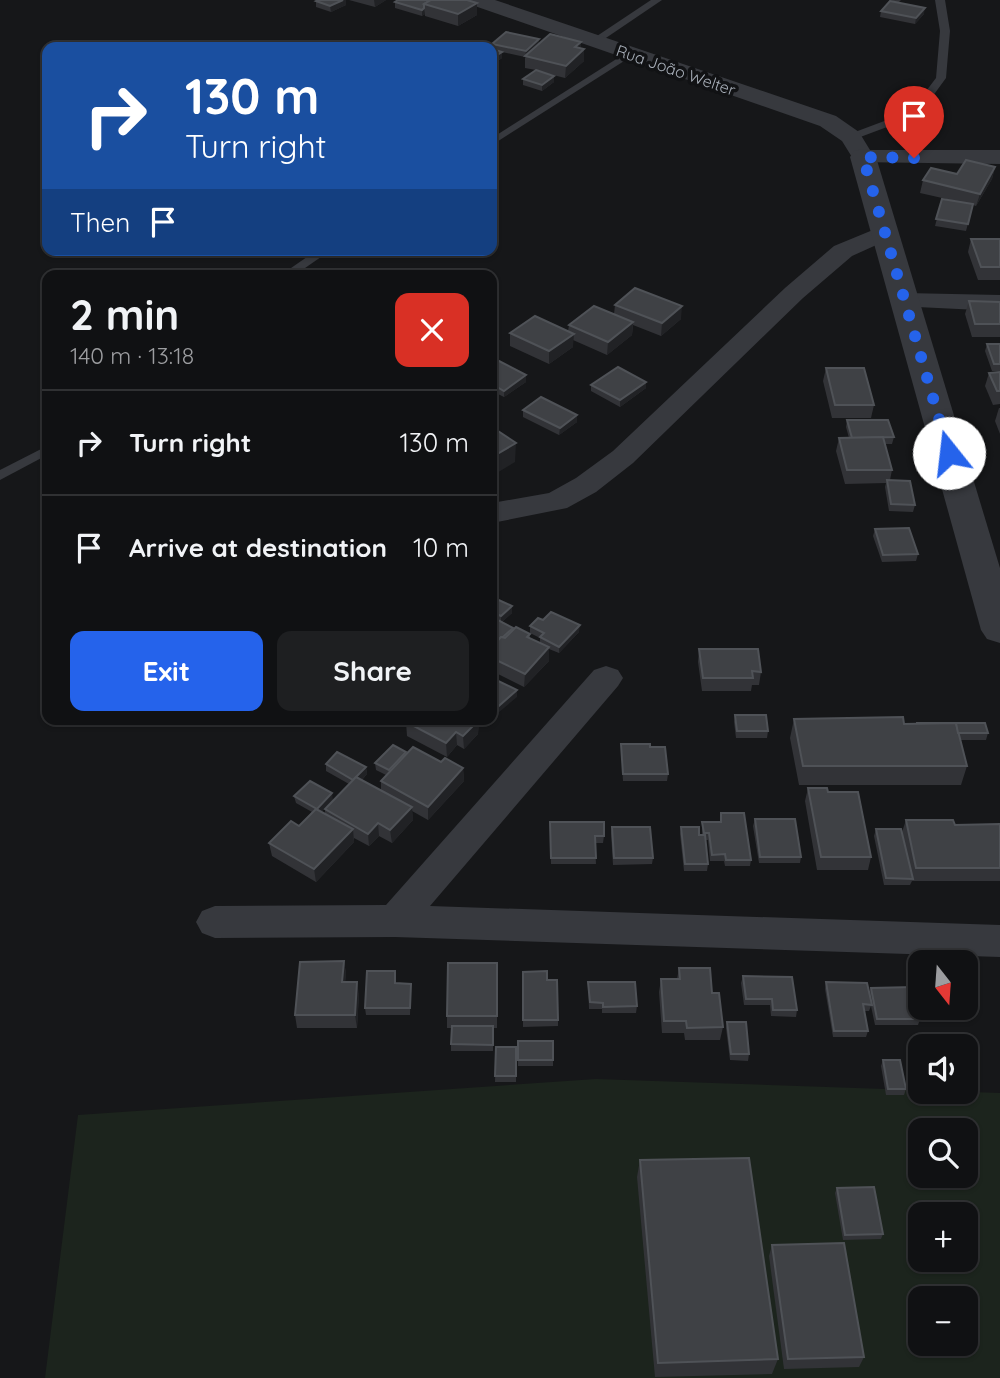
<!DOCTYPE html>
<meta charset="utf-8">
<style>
:root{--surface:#101113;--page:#1e1f21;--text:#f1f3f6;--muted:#9c9da0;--line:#303133;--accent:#2563eb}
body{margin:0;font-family:Quicksand,sans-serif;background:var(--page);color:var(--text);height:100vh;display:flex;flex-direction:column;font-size:26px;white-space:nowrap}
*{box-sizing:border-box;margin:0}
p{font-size:23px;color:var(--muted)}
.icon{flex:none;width:38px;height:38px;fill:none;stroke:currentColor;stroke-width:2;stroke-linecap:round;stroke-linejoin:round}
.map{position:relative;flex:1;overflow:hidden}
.panel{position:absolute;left:42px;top:270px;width:455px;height:455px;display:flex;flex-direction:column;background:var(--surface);border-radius:14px;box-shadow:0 2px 5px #0004,0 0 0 2px var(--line)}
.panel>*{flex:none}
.guide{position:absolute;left:42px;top:42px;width:455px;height:214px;border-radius:14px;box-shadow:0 2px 5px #0004,0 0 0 2px var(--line);background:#1a4fa0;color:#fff;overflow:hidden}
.needle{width:46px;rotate:163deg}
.controls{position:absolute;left:908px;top:950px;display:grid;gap:14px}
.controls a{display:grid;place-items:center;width:70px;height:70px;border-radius:14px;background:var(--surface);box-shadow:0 2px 5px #0004,0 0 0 2px var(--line);font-size:35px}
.pin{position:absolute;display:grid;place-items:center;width:60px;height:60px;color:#fff;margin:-72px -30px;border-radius:50% 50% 50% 0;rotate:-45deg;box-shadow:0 0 7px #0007}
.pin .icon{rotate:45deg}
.me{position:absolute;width:77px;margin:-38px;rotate:344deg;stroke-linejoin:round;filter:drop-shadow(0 0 5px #0008)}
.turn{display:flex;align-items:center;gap:24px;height:147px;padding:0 28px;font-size:32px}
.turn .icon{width:91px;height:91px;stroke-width:2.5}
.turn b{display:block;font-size:49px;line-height:60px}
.then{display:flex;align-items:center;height:66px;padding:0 28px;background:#0003;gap:14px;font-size:26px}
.round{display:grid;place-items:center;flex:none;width:74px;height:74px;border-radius:14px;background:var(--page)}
.head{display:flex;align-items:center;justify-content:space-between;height:119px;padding:0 28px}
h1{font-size:42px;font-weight:700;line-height:52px}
.primary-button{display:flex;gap:14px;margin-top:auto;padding:14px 28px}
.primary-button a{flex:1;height:80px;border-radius:14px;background:var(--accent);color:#fff;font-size:28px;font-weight:700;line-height:80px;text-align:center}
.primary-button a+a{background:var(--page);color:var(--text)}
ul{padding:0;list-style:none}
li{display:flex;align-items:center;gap:21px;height:105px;padding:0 28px;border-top:2px solid var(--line)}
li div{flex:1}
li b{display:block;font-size:26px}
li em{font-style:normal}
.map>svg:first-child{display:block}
.green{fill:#1c241d;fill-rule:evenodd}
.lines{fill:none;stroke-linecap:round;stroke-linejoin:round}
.service{fill:#37393e;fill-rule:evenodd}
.minor{fill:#37393e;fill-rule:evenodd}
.tertiary{fill:#37393e;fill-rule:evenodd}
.wall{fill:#323337}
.shaded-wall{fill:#212225}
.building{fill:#3f4145;stroke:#4f5257;stroke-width:2}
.route{stroke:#2563eb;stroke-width:12;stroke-dasharray:0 21.6}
.labels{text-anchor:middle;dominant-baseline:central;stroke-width:7;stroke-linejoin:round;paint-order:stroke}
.far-street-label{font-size:16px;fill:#a8afb9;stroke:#111214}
</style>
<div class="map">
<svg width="1000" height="1378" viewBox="0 0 1000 1378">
<rect width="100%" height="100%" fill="#161719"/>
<path class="green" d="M596,1079L1000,1093V1378H45L78,1115ZM920,1130H966V1176H920ZM920,1214H966V1260H920ZM920,1298H966V1344H920Z"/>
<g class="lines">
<g class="service">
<polygon points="651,0 662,0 597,44 591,44 591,40"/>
<polygon points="935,0 945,0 950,31 946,78 919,115 855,139 847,139 847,135 911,111 936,78 940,31"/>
<polygon points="629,51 634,54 632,56 492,145 492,138"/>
<polygon points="317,250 331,250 295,275 281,275"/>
<polygon points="47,446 47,455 0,480 0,470"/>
</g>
<g class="minor">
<polygon points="466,0 495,0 836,116 859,132 870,150 1000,150 1000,164 855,162 842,141 820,126 469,4"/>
<polygon points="885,225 894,227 897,232 894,237 852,256 803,298 633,463 596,492 567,508 492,523 492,503 549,493 576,478 613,451 785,288 834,246"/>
<polygon points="905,293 1000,295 1000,311 896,306 892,301 896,296"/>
<polygon points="606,666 618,670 623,678 618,686 430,906 1000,925 1000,957 395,937 215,938 202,933 196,922 202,911 215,906 386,905 594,670"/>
</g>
<polygon class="tertiary" points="863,149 872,151 876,157 1000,568 1000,643 987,639 981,630 850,157 854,151"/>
</g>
<g class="wall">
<polygon points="349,0 386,0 375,7"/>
<polygon points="467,0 477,15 458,26 425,16 425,14 422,16 395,8 395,2"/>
<polygon points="889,0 901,0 899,2 924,14 915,24 880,17 881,11 893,1"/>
<polygon points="316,1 346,5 331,12 316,7"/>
<polygon points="492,44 539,44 581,48 584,49 584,61 565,78 537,71 554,76 554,82 542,91 523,85 523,79 536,70 525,68 525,57 502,52 502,58 492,65"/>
<polygon points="995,167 992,179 976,206 973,205 966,231 935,226 942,199 951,200 920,193 923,180"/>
<polygon points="971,239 1000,239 1000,280 978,280 968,252"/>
<polygon points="969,301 1000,302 1000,337 972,337 965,314"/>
<polygon points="615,305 681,319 661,336 633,325 632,335 607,355 573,340 573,347 549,364 510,346 510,333 568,331 569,325 614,314"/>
<polygon points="987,344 1000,344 1000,371 992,371 985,351"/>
<polygon points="492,366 526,375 526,382 504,397 492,391"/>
<polygon points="826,368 874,405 871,418 832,418 823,381"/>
<polygon points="1000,372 1000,404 993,405 985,386 989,373"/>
<polygon points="646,382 646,388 620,407 591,391 591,385"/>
<polygon points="999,408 1000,408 1000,434 995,421"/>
<polygon points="523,410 577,422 559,435 523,417"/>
<polygon points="847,420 894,437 892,444 885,444 892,470 890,480 915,505 913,512 889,511 885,487 886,483 845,484 836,451 839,438 849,438 846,427"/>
<polygon points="875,529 918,554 916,561 882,562 873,536"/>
<polygon points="492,597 512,613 502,622 513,628 513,630 530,634 530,638 540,643 540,638 530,633 530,626 543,620 579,632 559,653 549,649 549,661 524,687 492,671"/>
<polygon points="699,649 761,672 759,685 752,685 751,691 702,691 698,662"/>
<polygon points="735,715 768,731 767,738 736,738 734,722"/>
<polygon points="409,719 479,719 478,734 464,749 457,745 447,757 407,736 406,722"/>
<polygon points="794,719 904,724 988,733 986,740 960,740 967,766 961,785 799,785 790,738"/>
<polygon points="621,744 650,747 668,774 667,781 623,781"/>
<polygon points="406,755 463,768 464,781 428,820 412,811 413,820 392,843 379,836 369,846 354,838 354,842 316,882 272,856 269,843 299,826 312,812 296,803 294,796 333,800 321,812 325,814 325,809 349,784 326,771 326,764 366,767 367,774 362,780 381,790 381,781 386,775 376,770 375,763"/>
<polygon points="808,788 828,792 871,857 868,870 817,870 805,801"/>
<polygon points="721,813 751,860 750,866 725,866 724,861 710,861 708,840 705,840 708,864 707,871 684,871 680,834 681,827 702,835 702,822 720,822"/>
<polygon points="755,819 801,857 800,863 759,863 753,826"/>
<polygon points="906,820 955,825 1000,824 1000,881 912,881 910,885 884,885 874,836 876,829 902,832"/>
<polygon points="612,827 653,858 652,864 613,865 611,833"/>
<polygon points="550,829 604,836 603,843 595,843 596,864 551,864"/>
<polygon points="344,961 346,974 345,982 359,994 357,1028 297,1028 295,1015"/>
<polygon points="497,963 497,1028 493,1028 493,1051 451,1051 451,1028 447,1028 447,1016"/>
<polygon points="679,968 712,993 723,1027 720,1040 685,1040 684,1033 662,1033 659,992 661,979 677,979"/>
<polygon points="523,972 547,980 558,1020 558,1026 523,1027"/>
<polygon points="743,976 797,1010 796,1017 771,1016 770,1005 744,1005 741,983"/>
<polygon points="588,982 637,1006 636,1013 602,1013 602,1009 589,1009"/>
<polygon points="826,982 869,993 871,988 920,1019 918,1025 875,1025 871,1006 869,1011 864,1011 868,1031 866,1037 833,1037 825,989"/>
<polygon points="396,983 411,984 410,1015 366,1015 365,1008"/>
<polygon points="727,1022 749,1054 748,1061 730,1060 726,1028"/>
<rect x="518" y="1041" width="35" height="25"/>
<polygon points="496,1047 516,1047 516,1082 495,1082"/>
<polygon points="918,1052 920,1052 920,1082 915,1058"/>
<polygon points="883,1060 906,1089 904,1095 886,1095 881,1066"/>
<polygon points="640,1160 778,1359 772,1374 655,1377 637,1177"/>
<polygon points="837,1188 883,1234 881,1239 843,1240 835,1193"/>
<polygon points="772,1245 864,1357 859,1367 784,1369 769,1256"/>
</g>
<g class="shaded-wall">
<polygon points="343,0 346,0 346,5 331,12 330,6"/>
<polygon points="374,0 386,0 375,7"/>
<polygon points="477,3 477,15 458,26 458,14"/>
<polygon points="424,8 425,14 422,16 422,10"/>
<polygon points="925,8 924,14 915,24 916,18"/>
<polygon points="539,39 539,45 525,58 526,51"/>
<polygon points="581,42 581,52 584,49 584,61 565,78 566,66 575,47"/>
<polygon points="502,52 502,58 492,65 492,58"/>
<polygon points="554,76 554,82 542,91 542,85"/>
<polygon points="995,167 992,179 976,206 980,194"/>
<polygon points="682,306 681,319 661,336 662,323"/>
<polygon points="633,322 632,335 607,355 608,342"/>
<polygon points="574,334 573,347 549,364 549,351"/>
<polygon points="526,375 526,382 504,397 504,391"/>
<polygon points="646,382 646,388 620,407 620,400"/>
<polygon points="577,415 577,422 559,435 560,428"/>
<polygon points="516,443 515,462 492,476 492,457"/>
<polygon points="512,606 512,613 501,623 501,616"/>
<polygon points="580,625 579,632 559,653 559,647"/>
<polygon points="549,647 549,661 524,687 525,674"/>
<polygon points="517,690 517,697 492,718 492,712"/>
<polygon points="471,719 479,719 478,734 464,749 463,736"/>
<polygon points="456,732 457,745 447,757 446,743"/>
<polygon points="406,752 407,759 389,777 389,770"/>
<polygon points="366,767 367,774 355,787 354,780"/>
<polygon points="463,768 464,781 428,820 428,807"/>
<polygon points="332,793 333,800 318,815 317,809"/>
<polygon points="412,807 413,820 392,843 390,830"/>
<polygon points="378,823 379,836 369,846 368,834"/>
<polygon points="353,829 354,842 316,882 314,869"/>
<polygon points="344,961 346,974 344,994 342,982"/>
<polygon points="357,982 359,994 357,1028 355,1015"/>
</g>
<g class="building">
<polygon points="318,0 343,0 330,6 316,1"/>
<polygon points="398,0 431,0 424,4 424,8 422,10 395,2"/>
<polygon points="431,0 467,0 477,3 458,14 424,4"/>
<polygon points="890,1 925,8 916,18 881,11"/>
<polygon points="506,32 539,39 526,51 492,44"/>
<polygon points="550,34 581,42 575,47 584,49 566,66 525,56"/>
<polygon points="492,49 502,52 492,58"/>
<polygon points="536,70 554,76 542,85 523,79"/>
<polygon points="966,160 995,167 980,194 923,180 931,168 957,174"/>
<polygon points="942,199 973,204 968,224 936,219"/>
<polygon points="971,239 1000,239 1000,267 981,267"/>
<polygon points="635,288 682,306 662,323 615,305"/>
<polygon points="969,301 1000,302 1000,324 975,324"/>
<polygon points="594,306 633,322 608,342 569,325"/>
<polygon points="535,316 574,334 549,351 510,333"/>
<polygon points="987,344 1000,344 1000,364 994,364"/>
<polygon points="499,361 526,375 504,391 492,384 492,366"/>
<polygon points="618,367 646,382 620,400 591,385"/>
<polygon points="826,368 864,368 874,405 835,405"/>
<polygon points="1000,372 1000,391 997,391 989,373"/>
<polygon points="541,397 577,415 560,428 523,410"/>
<polygon points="847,420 888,420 894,437 852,438"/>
<polygon points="492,427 516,443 492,457"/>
<polygon points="883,437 892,470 847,470 839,438"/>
<polygon points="887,480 910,481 915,505 891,504"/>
<polygon points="909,528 918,554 883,555 875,529"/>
<polygon points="492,597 512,606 501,616 492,612"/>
<polygon points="551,612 580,625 559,647 540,637 544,633 530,626 538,618 543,620"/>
<polygon points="492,617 513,628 503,637 501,637 497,641 492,639"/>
<polygon points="516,627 530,634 527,637 549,647 525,674 492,658 492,647 501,637 505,638"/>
<polygon points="699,649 758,649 761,672 752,671 753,678 703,678"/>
<polygon points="492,678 517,690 492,712"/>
<polygon points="735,715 766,715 768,731 737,731"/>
<polygon points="903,717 904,724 956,723 967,766 803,766 794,719"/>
<polygon points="409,719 475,719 478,721 463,736 456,732 446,743 406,722"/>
<polygon points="916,723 985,723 988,733 958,733 956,723"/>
<polygon points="621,744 650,744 650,747 665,747 668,774 623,774"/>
<polygon points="393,745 406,752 389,770 375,763"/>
<polygon points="413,747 441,762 445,758 463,768 428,807 381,781"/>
<polygon points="337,752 366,767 353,780 326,764"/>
<polygon points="356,777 412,807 390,830 378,823 368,834 325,809"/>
<polygon points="310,781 332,793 317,809 294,796"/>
<polygon points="808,788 827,788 828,792 858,792 871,857 821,857"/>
<polygon points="316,809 353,829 314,869 269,843 291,821 299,826"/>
<polygon points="721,813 744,813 751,860 726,860 725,854 712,855 709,833 704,833 702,822 721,822"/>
<polygon points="755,819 795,819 801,857 760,857"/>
<polygon points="906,820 953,820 955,825 1000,824 1000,868 916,868"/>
<polygon points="550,822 604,822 604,836 595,836 596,858 551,858"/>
<polygon points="612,827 650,827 653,858 614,858"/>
<polygon points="681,827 699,827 699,835 705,835 708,864 685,864"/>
<polygon points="876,829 901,829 913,879 886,878"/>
<polygon points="344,961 342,982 357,982 355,1015 295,1015 300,962"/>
<polygon points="448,963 497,963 497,1016 447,1016"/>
<polygon points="679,968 710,968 712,993 719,993 723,1027 687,1028 686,1021 664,1021 661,979 680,979"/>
<polygon points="367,971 395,971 395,983 411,984 410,1008 365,1008"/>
<polygon points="547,971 547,980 557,980 558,1020 523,1020 523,972"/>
<polygon points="743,976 792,977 797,1010 773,1010 772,999 746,999"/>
<polygon points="588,982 635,982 637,1006 603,1007 603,1003 590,1002"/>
<polygon points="826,982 867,983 872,1005 863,1004 868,1031 834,1031"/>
<polygon points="914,987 920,1019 877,1019 871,988"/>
<polygon points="727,1022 746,1022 749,1054 731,1054"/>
<polygon points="452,1026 493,1026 493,1045 451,1044"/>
<rect x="518" y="1041" width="35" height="19"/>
<polygon points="496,1047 516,1047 516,1076 495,1076"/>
<polygon points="918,1052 920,1052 920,1064"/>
<polygon points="883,1060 900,1060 906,1089 888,1089"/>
<polygon points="749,1158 778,1359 658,1363 640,1160"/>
<polygon points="874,1187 883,1234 845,1235 837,1188"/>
<polygon points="844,1243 864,1357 788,1359 772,1245"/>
</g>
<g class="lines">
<polyline class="route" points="914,158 863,157 949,453"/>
</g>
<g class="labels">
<g class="far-street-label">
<text transform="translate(676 70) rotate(19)">Rua João Welter</text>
</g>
</g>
</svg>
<div class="controls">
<a><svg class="needle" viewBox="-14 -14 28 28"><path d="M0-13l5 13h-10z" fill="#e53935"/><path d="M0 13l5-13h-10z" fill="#9c9da0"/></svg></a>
<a><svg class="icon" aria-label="sound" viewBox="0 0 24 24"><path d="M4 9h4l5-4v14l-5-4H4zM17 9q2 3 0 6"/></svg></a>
<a><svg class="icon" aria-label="search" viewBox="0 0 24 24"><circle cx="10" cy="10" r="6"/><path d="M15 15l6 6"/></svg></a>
<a>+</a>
<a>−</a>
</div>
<div class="pin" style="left:914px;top:158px;background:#d93025"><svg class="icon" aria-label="arrive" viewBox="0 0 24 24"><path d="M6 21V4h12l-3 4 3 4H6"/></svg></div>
<svg class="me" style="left:949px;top:453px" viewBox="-20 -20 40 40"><circle r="19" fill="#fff"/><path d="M0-13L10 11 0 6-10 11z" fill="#2563eb"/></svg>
<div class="guide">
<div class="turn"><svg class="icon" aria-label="right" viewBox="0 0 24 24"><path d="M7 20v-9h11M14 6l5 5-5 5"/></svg><div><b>130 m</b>Turn right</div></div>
<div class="then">Then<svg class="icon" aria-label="arrive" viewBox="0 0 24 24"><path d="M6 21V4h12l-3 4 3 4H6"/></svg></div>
</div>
<section class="panel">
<div class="head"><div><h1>2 min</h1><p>140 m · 13:18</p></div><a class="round" style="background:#d93025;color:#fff"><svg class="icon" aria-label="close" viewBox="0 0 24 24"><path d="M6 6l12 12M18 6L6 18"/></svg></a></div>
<ul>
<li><svg class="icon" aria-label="right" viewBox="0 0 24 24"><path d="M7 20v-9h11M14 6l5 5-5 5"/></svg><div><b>Turn right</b></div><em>130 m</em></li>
<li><svg class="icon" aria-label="arrive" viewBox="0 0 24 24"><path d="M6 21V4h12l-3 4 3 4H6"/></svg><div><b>Arrive at destination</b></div><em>10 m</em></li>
</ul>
<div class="primary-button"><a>Exit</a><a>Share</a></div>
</section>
</div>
